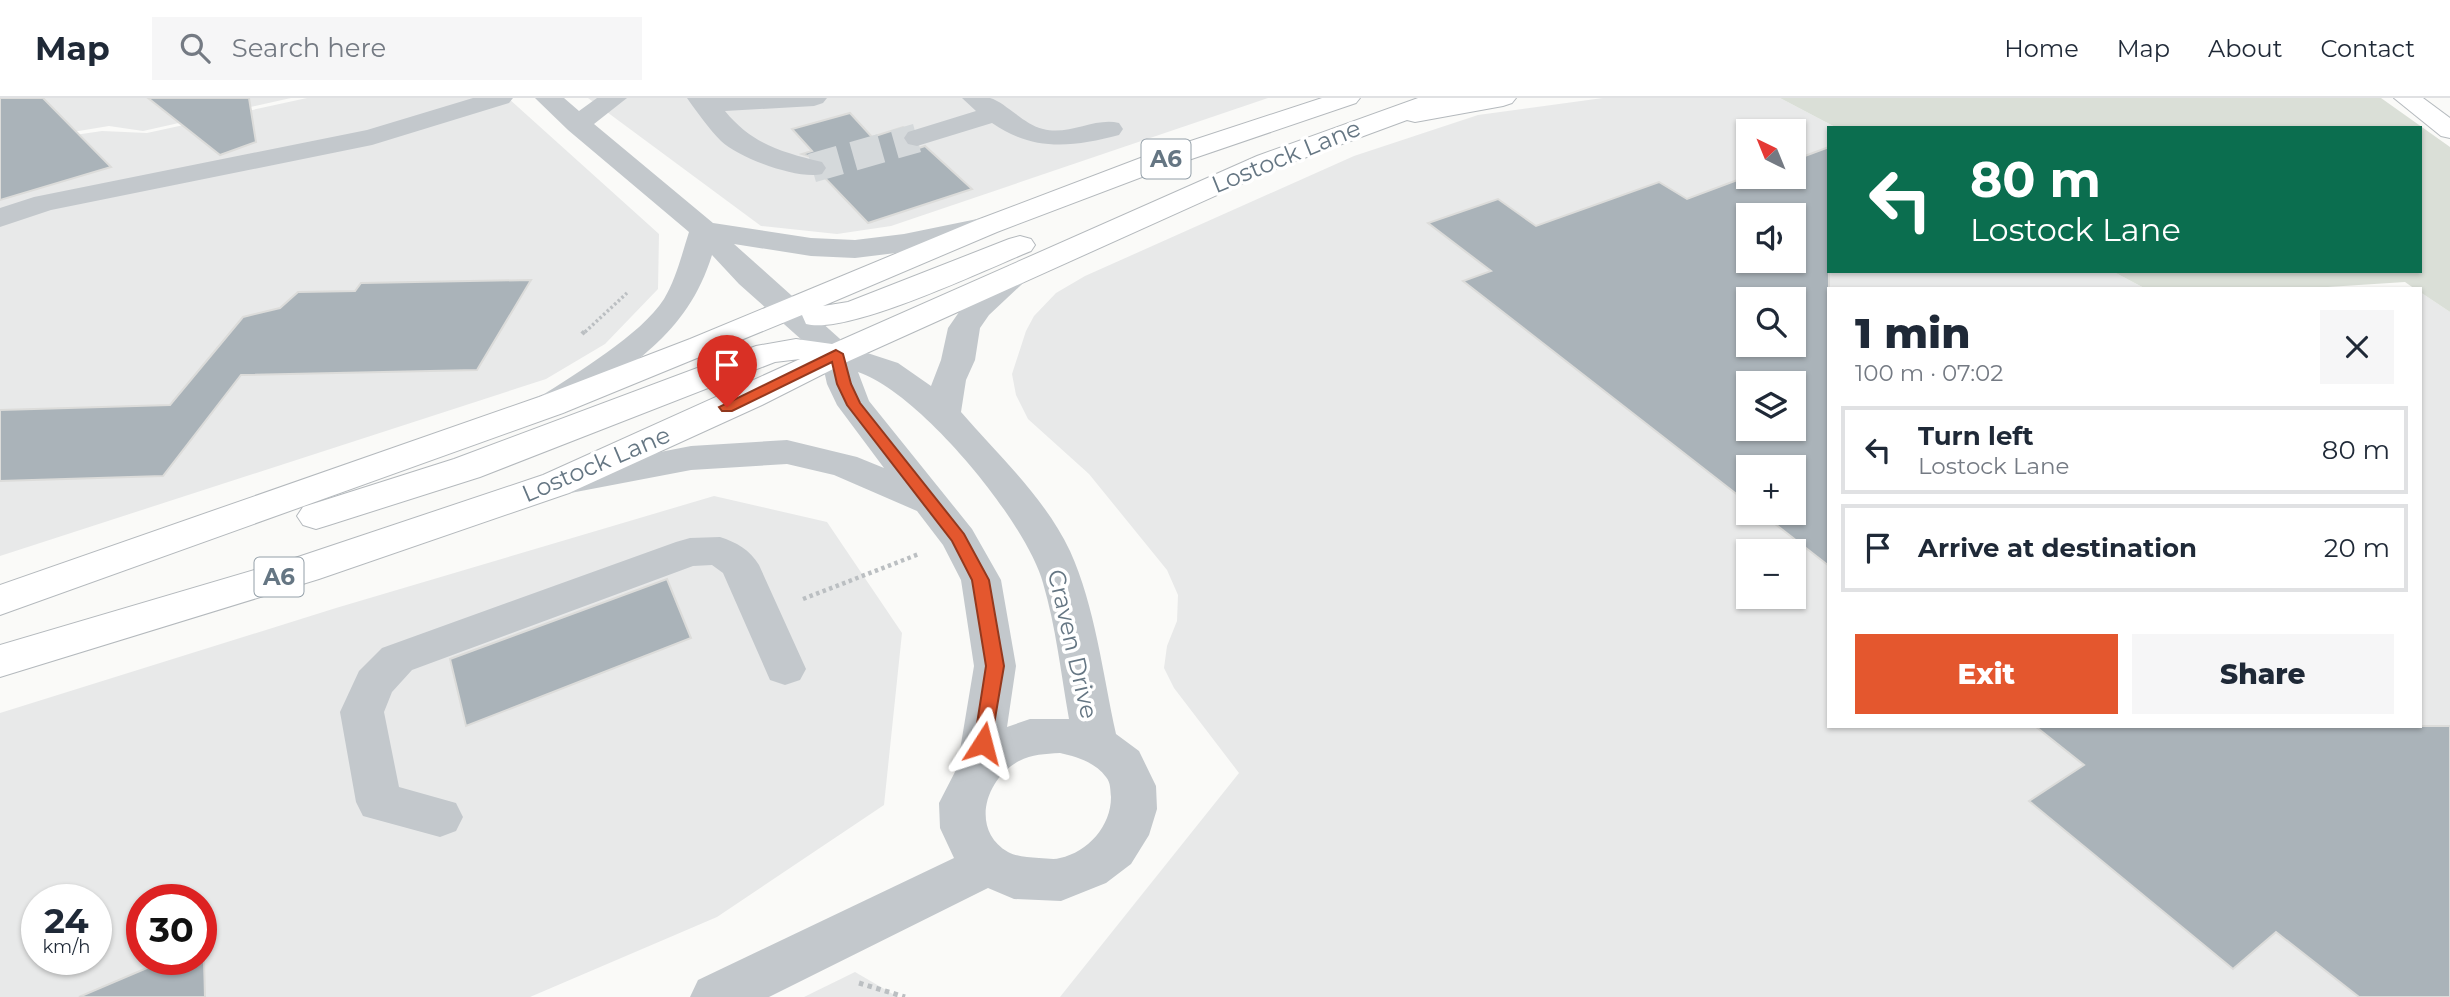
<!DOCTYPE html>
<meta charset="utf-8">
<style>
:root{--surface:#fff;--page:#f6f6f7;--text:#1f2937;--muted:#747a83;--line:#e0e1e3;--accent:#e4572e}
body{margin:0;font-family:Montserrat,sans-serif;background:var(--page);color:var(--text);height:100vh;display:flex;flex-direction:column;font-size:26px;white-space:nowrap}
*{box-sizing:border-box;margin:0}
p{font-size:23px;color:var(--muted)}
.icon{flex:none;width:38px;height:38px;fill:none;stroke:currentColor;stroke-width:2;stroke-linecap:round;stroke-linejoin:round}
.map{position:relative;flex:1;overflow:hidden}
.drawer{position:absolute;left:1827px;top:189px;width:595px;height:441px;display:flex;flex-direction:column;background:var(--surface);border-radius:0px;box-shadow:0 2px 5px #0004}
.drawer>*{flex:none}
.top-card{position:absolute;left:1827px;top:28px;width:595px;height:147px;border-radius:0px;box-shadow:0 2px 5px #0004;background:#0b6e4f;color:#fff;overflow:hidden}
.needle{width:46px;rotate:317deg}
.buttons{position:absolute;left:1736px;top:21px;display:grid;gap:14px}
.buttons a{display:grid;place-items:center;width:70px;height:70px;border-radius:0px;background:var(--surface);box-shadow:0 2px 5px #0004;font-size:35px}
.speed{position:absolute;left:21px;top:786px;display:flex;gap:14px;font-size:35px;font-weight:700;text-align:center}
.speed>*{display:grid;place-content:center;width:91px;height:91px;border-radius:50%;background:var(--surface);box-shadow:0 2px 5px #0004;line-height:1}
.speed small{font-size:18px;font-weight:400}
.speed .limit{border:10px solid #d22;background:#fff;color:#111}
.pin{position:absolute;display:grid;place-items:center;width:60px;height:60px;color:#fff;margin:-72px -30px;border-radius:50% 50% 50% 0;rotate:-45deg;box-shadow:0 0 7px #0007}
.pin .icon{rotate:45deg}
.me{position:absolute;width:77px;margin:-38px;rotate:9deg;stroke-linejoin:round;filter:drop-shadow(0 0 5px #0008)}
.turn{display:flex;align-items:center;gap:24px;height:147px;padding:0 28px;font-size:32px}
.turn .icon{width:91px;height:91px;stroke-width:2.5}
.turn b{display:block;font-size:49px;line-height:60px}
.round{display:grid;place-items:center;flex:none;width:74px;height:74px;border-radius:0px;background:var(--page)}
.summary{display:flex;align-items:center;justify-content:space-between;height:119px;padding:0 28px}
h1{font-size:42px;font-weight:800;line-height:52px}
.button{display:flex;gap:14px;margin-top:auto;padding:14px 28px}
.button a{flex:1;height:80px;border-radius:0px;background:var(--accent);color:#fff;font-size:28px;font-weight:800;line-height:80px;text-align:center}
.button a+a{background:var(--page);color:var(--text)}
ul{padding:0;list-style:none}
li{display:flex;align-items:center;gap:21px;height:88px;margin:0 14px 10px;padding:0 14px;border:4px solid var(--line);border-radius:0px}
li div{flex:1}
li b{display:block;font-size:26px}
li em{font-style:normal}
header{display:flex;align-items:center;gap:42px;box-sizing:border-box;height:98px;padding:0 35px;background:var(--surface);border-bottom:2px solid var(--line)}
header strong{font-size:33px}
nav{display:flex;gap:38px;margin-inline-start:auto;font-size:24px}
.search{width:490px;height:63px;background:var(--page);display:flex;align-items:center;gap:18px;box-sizing:border-box;padding:0 24px;border-radius:0px;color:var(--muted);font-size:26px}
.map>svg:first-child{display:block}
.built{fill:#e8e9e9;fill-rule:evenodd}
.green{fill:#dadfd7}
.building{fill:#aab3b9;stroke:#dcdcda;stroke-width:2;fill-rule:evenodd}
.lines{fill:none;stroke-linecap:round;stroke-linejoin:round}
.minor-tunnel{stroke:#d5d9db;stroke-width:29;stroke-dasharray:29 14;stroke-linecap:butt}
.major-casing{stroke:#b5babe;stroke-width:2}
.highway-casing{stroke:#b4b9bd;stroke-width:2}
.path-far2{stroke:#bbbfc2;stroke-width:3.5;stroke-dasharray:2.5 2.5;stroke-linecap:butt}
.path-far1{stroke:#bbbfc2;stroke-width:4.5;stroke-dasharray:3.5 3.5;stroke-linecap:butt}
.path{stroke:#bbbfc2;stroke-width:5;stroke-dasharray:4.5 4.5;stroke-linecap:butt}
.minor{fill:#c3c8cc;fill-rule:evenodd}
.major{fill:#fff;fill-rule:evenodd}
.highway{fill:#fff;fill-rule:evenodd}
.route{fill:#e4572e;stroke:#94391e;stroke-width:2}
.labels{text-anchor:middle;dominant-baseline:central;stroke-width:7;stroke-linejoin:round;paint-order:stroke}
.shield{fill:#fff;stroke:#939fa8;stroke-width:2}
.shield-label{font-size:23px;font-weight:bold;fill:#657683}
.street-label{font-size:24px;fill:#657683;stroke:#fff}
</style>
<header>
<strong>Map</strong>
<div class="search"><svg class="icon" aria-label="search" viewBox="0 0 24 24"><circle cx="10" cy="10" r="6"/><path d="M15 15l6 6"/></svg>Search here</div>
<nav><a>Home</a><a>Map</a><a>About</a><a>Contact</a></nav>
</header>
<div class="map">
<svg width="2450" height="899" viewBox="0 0 2450 899">
<rect width="100%" height="100%" fill="#fafaf8"/>
<g class="built">
<polygon points="0,0 291,0 143,33 109,28 0,46"/>
<polygon points="307,0 508,0 659,136 658,191 605,246 546,281 0,458 0,48 102,33 147,35"/>
<polygon points="588,0 1268,0 891,128 837,136 761,128"/>
<path d="M1603,0H1780L1837,30H1829V173H2112L2146,191H1829V628H2420V194L2450,214V899H1060L1239,675L1174,590L1164,570L1167,548L1177,523L1178,497L1167,472L1089,376L1028,321L1016,297L1012,276L1026,233L1034,218L1056,195L1085,178L1354,58L1478,17ZM1748,33H1794V79H1748ZM1748,117H1794V163H1748ZM1748,201H1794V247H1748ZM1748,285H1794V331H1748ZM1748,369H1794V415H1748ZM1748,453H1794V499H1748Z"/>
<path d="M714,398L827,424L902,535L884,707L717,819L530,899H0V615L336,510ZM37,802H96V861H37ZM142,802H201V861H142Z"/>
<polygon points="855,874 898,899 804,899"/>
</g>
<polygon class="green" points="1780,0 2381,0 2450,49 2450,214 2420,194 2420,191 2415,191 2405,184 2297,191 2146,191 2112,173 2420,173 2420,30 1837,30"/>
<g class="building">
<polygon points="0,0 43,0 111,69 0,102"/>
<polygon points="148,0 249,0 256,44 220,57"/>
<polygon points="850,15 872,39 903,29 907,32 902,41 906,47 916,51 925,48 972,91 868,125 823,78 828,71 824,63 802,56 812,53 792,31"/>
<path d="M1829,49V468L1761,415H1794V369H1748V405L1463,183L1491,173L1428,125L1498,101L1536,128L1659,84L1687,101L1748,78L1794,79V62ZM1748,117H1794V163H1748ZM1748,201H1794V247H1748ZM1748,285H1794V331H1748Z"/>
<polygon points="531,182 477,272 241,277 163,378 0,383 0,312 170,307 243,219 280,210 298,194 355,193 361,185"/>
<polygon points="667,481 691,540 466,628 450,561"/>
<polygon points="2035,628 2450,628 2450,899 2359,899 2276,834 2233,871 2029,703 2084,667"/>
<polygon points="168,861 204,861 205,899 79,899"/>
</g>
<g class="lines">
<polyline class="minor-tunnel" points="812,70 917,40"/>
<g class="major-casing">
<polygon id="major" points="2394,0 2423,0 2450,20 2450,40 2441,38"/>
</g>
<g class="highway-casing">
<g id="highway">
<path d="M1322,0H1360L1356,5L1171,68L997,134L823,208L848,204L1009,141L1020,138L1031,141L1035,147L1031,153C984,172 849,237 806,226L802,217L563,315L0,517V487L539,299L690,241L977,122L1151,56Z"/>
<polygon points="1418,0 1516,0 1512,5 1503,8 1415,24 1407,22 1277,70 849,263 762,307 569,395 319,481 0,579 0,547 292,461 543,377 800,261 775,264 480,379 329,427 316,431 303,427 297,418 303,409 454,361 756,248 796,241 832,246 1257,58"/>
</g>
</g>
<polyline class="path-far2" points="585,234 627,195"/>
<g class="path-far1">
<polyline points="582,236 586,232"/>
<polyline points="803,501 919,456"/>
</g>
<polyline class="path" points="859,885 905,899"/>
<g class="minor">
<polygon points="473,0 513,0 509,5 372,47 51,112 0,129 0,110 34,99 367,32"/>
<path d="M535,0H564L579,13L597,0H627L594,26L713,125L811,140L855,142L904,136L987,119L997,122L1002,128L997,134L904,154L855,160L811,158L734,146L849,249L898,265L931,288L941,262L948,230L966,204L1010,167L1021,164L1032,167L1036,173L989,217L980,230L975,262L966,282L961,314C999,358 1045,400 1070,453C1095,508 1103,577 1116,636L1139,653L1156,688L1157,711L1149,737L1131,766L1106,785L1061,803L1014,801L988,790L769,899H690L698,882L954,760L940,730L939,705L957,670L974,568L961,482L943,447L917,413L834,377L787,366L691,372L560,397L547,394L542,385L547,376L691,348L787,342L857,359L884,370L837,307L827,286L821,259L739,186L712,157C687,238 629,268 564,315L552,318L540,315L535,307L540,299C576,275 641,237 664,201C676,181 682,156 689,134L568,32ZM858,274C919,294 1026,423 1043,485C1056,529 1061,576 1069,621H1030L1007,629L1016,568L1001,482L972,431L869,303ZM1060,655C1077,659 1095,664 1106,679C1111,685 1110,692 1111,699C1111,728 1088,754 1060,760C1054,762 1046,760 1039,760C1027,759 1018,759 1008,754C970,732 985,681 1019,663C1032,656 1045,656 1060,655Z"/>
<path d="M687,0H827L823,5L814,8L725,13C752,46 781,54 822,64L826,70L822,76C798,82 739,60 721,43C709,31 697,14 687,0Z"/>
<path d="M962,0C971,0 982,0 990,0C1005,4 1023,26 1043,31C1069,38 1095,19 1119,25L1123,31L1119,37C1073,49 1034,54 992,25L917,48L908,46L904,40L908,34L976,13Z"/>
<path d="M720,439C736,444 750,452 759,467L806,571L800,582L785,587L770,582L723,475L712,467L693,468L412,572L392,594L384,614L399,689L456,705L463,719L456,733L440,739L363,718L356,704L340,614L359,573L382,550L676,444L690,440Z"/>
</g>
<use href="#major" class="major"/>
<use href="#highway" class="highway"/>
</g>
<polygon class="route" points="836,252 843,256 851,286 860,305 964,436 989,482 1004,568 990,650 983,652 977,650 974,645 986,568 972,482 952,443 847,307 837,286 832,264 732,313 722,313 719,309"/>
<g class="labels">
<g class="shield">
<rect x="1141.5" y="41.5" width="49" height="39" rx="5"/>
<rect x="254.5" y="459.5" width="49" height="39" rx="5"/>
</g>
<g class="shield-label">
<text x="1166" y="61">A6</text>
<text x="279" y="479">A6</text>
</g>
<g class="street-label">
<text transform="translate(1286 58) rotate(-22)">Lostock Lane</text>
<text transform="translate(596 366) rotate(-23)">Lostock Lane</text>
<text transform="translate(1073 546) rotate(77)">Craven Drive</text>
</g>
</g>
</svg>
<div class="buttons">
<a><svg class="needle" viewBox="-14 -14 28 28"><path d="M0-13l5 13h-10z" fill="#e53935"/><path d="M0 13l5-13h-10z" fill="#747a83"/></svg></a>
<a><svg class="icon" aria-label="sound" viewBox="0 0 24 24"><path d="M4 9h4l5-4v14l-5-4H4zM17 9q2 3 0 6"/></svg></a>
<a><svg class="icon" aria-label="search" viewBox="0 0 24 24"><circle cx="10" cy="10" r="6"/><path d="M15 15l6 6"/></svg></a>
<a><svg class="icon" aria-label="layers" viewBox="0 0 24 24"><path d="M12 4l9 5-9 5-9-5zM3 14l9 5 9-5"/></svg></a>
<a>+</a>
<a>−</a>
</div>
<div class="speed"><div>24<small>km/h</small></div><div class="limit">30</div></div>
<div class="pin" style="left:727px;top:309px;background:#d93025"><svg class="icon" aria-label="arrive" viewBox="0 0 24 24"><path d="M6 21V4h12l-3 4 3 4H6"/></svg></div>
<svg class="me" style="left:983px;top:645px" viewBox="-20 -20 40 40"><path d="M0-17L14 15 0 8-14 15z" fill="#e4572e" stroke="#fff" stroke-width="4"/></svg>
<div class="top-card">
<div class="turn"><svg class="icon" aria-label="left" viewBox="0 0 24 24"><path d="M17 20v-9H6M10 6l-5 5 5 5"/></svg><div><b>80 m</b>Lostock Lane</div></div>
</div>
<section class="drawer">
<div class="summary"><div><h1>1 min</h1><p>100 m · 07:02</p></div><a class="round"><svg class="icon" aria-label="close" viewBox="0 0 24 24"><path d="M6 6l12 12M18 6L6 18"/></svg></a></div>
<ul>
<li><svg class="icon" aria-label="left" viewBox="0 0 24 24"><path d="M17 20v-9H6M10 6l-5 5 5 5"/></svg><div><b>Turn left</b><p>Lostock Lane</p></div><em>80 m</em></li>
<li><svg class="icon" aria-label="arrive" viewBox="0 0 24 24"><path d="M6 21V4h12l-3 4 3 4H6"/></svg><div><b>Arrive at destination</b></div><em>20 m</em></li>
</ul>
<div class="button"><a>Exit</a><a>Share</a></div>
</section>
</div>
